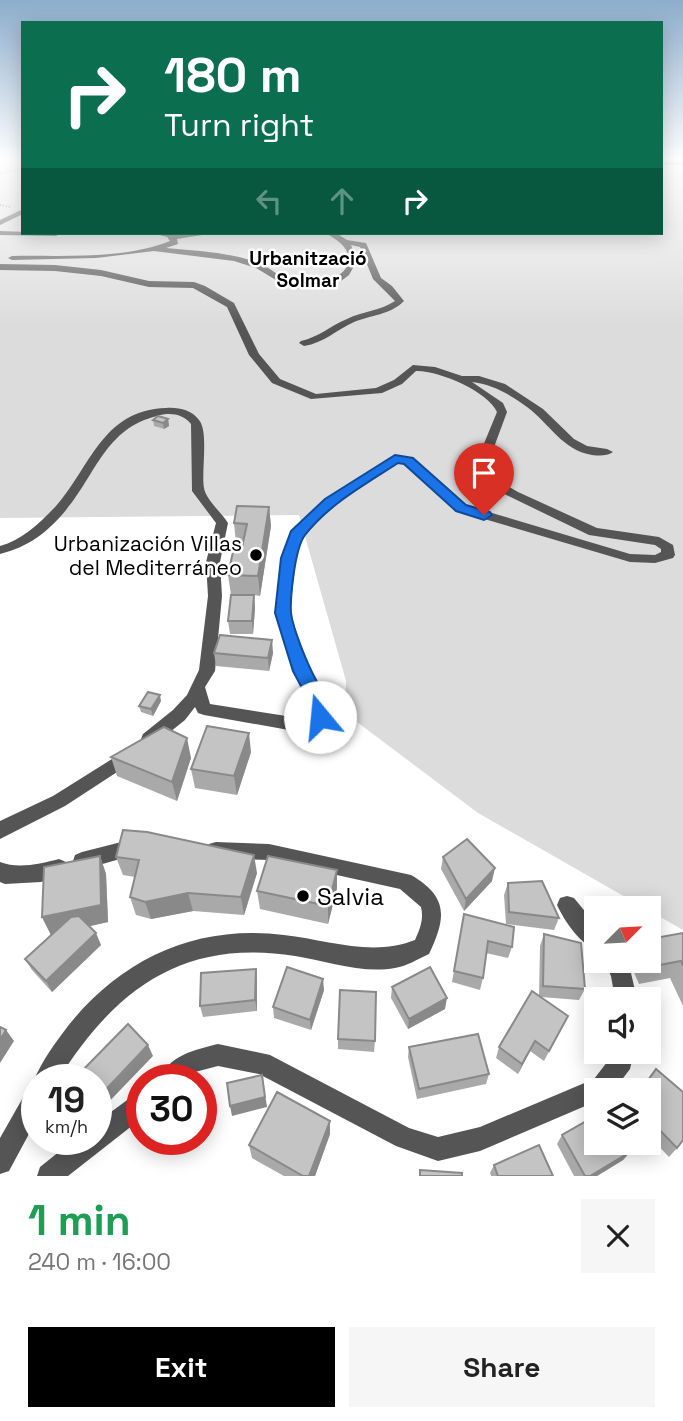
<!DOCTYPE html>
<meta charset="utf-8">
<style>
:root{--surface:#fff;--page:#f6f6f6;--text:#222;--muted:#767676;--accent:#000}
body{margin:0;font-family:"Space Grotesk",sans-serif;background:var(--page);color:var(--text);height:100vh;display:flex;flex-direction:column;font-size:26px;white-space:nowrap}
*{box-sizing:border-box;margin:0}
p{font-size:23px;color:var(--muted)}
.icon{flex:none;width:38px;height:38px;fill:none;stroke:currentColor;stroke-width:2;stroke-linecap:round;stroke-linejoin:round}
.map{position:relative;height:1176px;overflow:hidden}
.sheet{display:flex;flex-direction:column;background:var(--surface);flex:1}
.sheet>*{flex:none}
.banner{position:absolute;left:21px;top:21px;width:642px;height:214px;border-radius:0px;box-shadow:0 4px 18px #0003;background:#0b6e4f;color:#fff;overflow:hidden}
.needle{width:46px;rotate:66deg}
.tools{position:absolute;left:584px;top:896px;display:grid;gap:14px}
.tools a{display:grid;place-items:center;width:77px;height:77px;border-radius:0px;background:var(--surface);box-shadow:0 4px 18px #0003;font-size:35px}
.speed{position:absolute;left:21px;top:1064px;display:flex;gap:14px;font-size:35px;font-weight:700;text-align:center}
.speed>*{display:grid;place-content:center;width:91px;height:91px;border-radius:50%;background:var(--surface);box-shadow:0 4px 18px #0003;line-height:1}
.speed small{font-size:18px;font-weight:400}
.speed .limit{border:10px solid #d22;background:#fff;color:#111}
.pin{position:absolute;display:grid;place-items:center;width:60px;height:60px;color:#fff;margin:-72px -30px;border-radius:50% 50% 50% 0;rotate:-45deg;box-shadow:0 0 7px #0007}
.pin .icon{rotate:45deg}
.me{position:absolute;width:77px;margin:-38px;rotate:343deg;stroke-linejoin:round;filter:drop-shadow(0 0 5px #0008)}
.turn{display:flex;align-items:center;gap:24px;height:147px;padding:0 28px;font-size:32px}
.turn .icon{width:91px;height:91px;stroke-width:2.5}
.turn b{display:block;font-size:49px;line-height:60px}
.lanes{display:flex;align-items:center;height:66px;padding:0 28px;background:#0003;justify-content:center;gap:35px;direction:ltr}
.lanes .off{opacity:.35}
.round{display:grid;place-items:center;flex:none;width:74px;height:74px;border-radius:0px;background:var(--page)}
.headline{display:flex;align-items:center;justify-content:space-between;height:119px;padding:0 28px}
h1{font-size:42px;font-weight:800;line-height:52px;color:#1e9e55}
.action{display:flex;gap:14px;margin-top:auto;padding:14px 28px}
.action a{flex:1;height:80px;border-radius:0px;background:var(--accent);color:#fff;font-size:28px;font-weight:800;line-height:80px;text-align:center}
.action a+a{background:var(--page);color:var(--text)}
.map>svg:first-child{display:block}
.green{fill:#dcdcdc}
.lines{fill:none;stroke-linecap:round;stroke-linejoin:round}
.path{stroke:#777;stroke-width:2;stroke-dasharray:1 2;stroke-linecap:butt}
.street{fill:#555;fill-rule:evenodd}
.wall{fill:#a9a9a9}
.shaded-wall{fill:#898989}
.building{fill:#c4c4c4;stroke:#898989;stroke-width:2}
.route{fill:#1a73e8;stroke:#114b97;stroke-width:2}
.poi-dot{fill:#000;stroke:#fff;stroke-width:2.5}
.labels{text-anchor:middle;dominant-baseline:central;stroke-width:5;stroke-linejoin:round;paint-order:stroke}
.far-neighbourhood-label{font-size:19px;font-weight:bold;fill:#000;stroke:#fff}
.poi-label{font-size:21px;fill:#000;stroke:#fff;text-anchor:end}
.near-poi-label{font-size:24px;fill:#000;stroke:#fff;text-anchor:start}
</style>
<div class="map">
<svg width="683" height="1176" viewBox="0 0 683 1176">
<rect width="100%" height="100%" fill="#fff"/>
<polygon class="green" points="0,161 23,161 23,233 662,233 662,161 683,161 683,930 478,813 345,713 346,681 299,515 0,518"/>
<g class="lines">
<g class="path">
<polyline points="0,174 23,168"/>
<polyline points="0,205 10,207"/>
</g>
<g class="street">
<rect x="662" y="161" width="21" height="4"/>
<polygon points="23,209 23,214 0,225 0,220"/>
<polygon points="0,231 59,233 60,234 56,236 0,235"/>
<path d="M152,233H206L202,235L177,239L178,244L166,248C198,251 231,252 261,264C273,269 282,280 294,283C312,287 360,278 346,250C342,242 333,238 326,233H336L347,240L366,243L381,278L392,286L404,301C390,315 371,315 354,322C336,330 324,343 304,346L299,343L301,341C319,337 330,326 347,319C363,311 380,311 395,301L373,279L360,247L351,245L357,261L349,275L341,281L325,286L301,289L286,286L256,268L234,261L154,251L96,258L12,260L8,258L12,256C63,255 122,260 170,241L167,237Z"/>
<path d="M0,264L55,265L101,270L149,281L194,282L205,286L234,303L259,354L280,379L316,394L376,388L394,380L413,365L435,367L462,376H479L505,384L543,409L574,439L587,446L607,449L613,452C607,456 600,456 592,455C562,450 550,424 527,407C511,395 492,384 472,382L503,403L507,412L490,458L489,469L504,484L518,492L597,528L659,537L673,545L675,555L673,558L655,563L630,562L457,511L405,464L397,463L334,505L303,537L296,558L290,613L310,671L328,705L326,722L300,732L204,715L198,713L195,707L185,720L155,744L149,746L143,744L141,739L143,734L173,710L187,695L199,670L208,596L206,562L216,523L192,491L191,424C183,414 170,412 157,416C106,428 96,474 66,510C47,533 28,547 0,554V546C22,540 40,523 56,506C90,468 102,410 166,408C178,407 192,410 199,420C209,432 201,472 204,488C206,500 222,513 228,523L220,562L222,596L215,671L205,687L210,704L299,718L312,713V705L294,671L276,613L282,558L292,532L326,499L391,457L413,459L465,505L630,554L655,555L661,552V549L655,545L589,535L496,490L477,470L478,458L497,412C488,391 437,370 416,371L402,384L382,393L311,399L272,383L249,355L227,307L193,288L149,287L101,276L55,271L0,270Z"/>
<polygon points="128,749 134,751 136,756 134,761 65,806 0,839 0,821 53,796"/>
<polygon points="137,838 144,840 146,846 144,852 137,854 82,870 75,867 73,861 75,855 82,852"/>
<path d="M216,842L269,844L411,875C449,897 446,918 429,954C418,959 407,966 395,968C362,974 326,961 295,956C183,938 115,989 58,1080H37V1119L9,1171L0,1174V1138L29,1087L35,1084L34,1080C42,1061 55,1043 68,1026C122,958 197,924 284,935C328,940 372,957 415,940C420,929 424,919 421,907L400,889L269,860L216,858L209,856L207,850L209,844Z"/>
<path d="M59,859L66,862L68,868L66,874L41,882L5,884L0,882V862C18,869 40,864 59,859Z"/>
<path d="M567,896L574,898L597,926V950C579,943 565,922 557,905L560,898Z"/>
<polygon points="604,961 625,961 631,973 637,999 615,999 611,976"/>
<path d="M218,1044L270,1055L409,1128L438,1137L480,1127L594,1079L611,1057L612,1052H634L630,1069L614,1090H597V1101L480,1151L438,1161L396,1146L259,1074L218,1066L195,1072L187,1080H159C169,1055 194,1050 218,1044Z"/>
<polygon points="142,1092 142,1118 68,1176 37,1176 40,1167 75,1139 96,1139 96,1123 134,1095"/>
</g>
</g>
<g class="wall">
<polygon points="168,419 169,426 164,429 154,426 153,420"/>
<polygon points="269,507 271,526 260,596 254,595 255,608 253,634 230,634 228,621 235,595 231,595 228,575 242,547 243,543 236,543 234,523"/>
<polygon points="214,653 273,653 269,671 216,666"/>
<polygon points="161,701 153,716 141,712 139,706"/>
<polygon points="251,752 237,795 195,788 191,769"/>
<polygon points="111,757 191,758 177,801 117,776"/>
<polygon points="100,856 106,874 108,922 89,926 101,945 52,992 32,970 25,959 51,935 42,917"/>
<polygon points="116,857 257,873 244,915 193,911 151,919 136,915 130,897 135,877 123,875"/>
<polygon points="443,857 492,881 464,911 441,869"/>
<polygon points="508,883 559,918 554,930 506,924 504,895"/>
<polygon points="337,888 328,924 260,909 257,891"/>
<polygon points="464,914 512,947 508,958 486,953 483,978 480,990 452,982"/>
<polygon points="683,933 683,1006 670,978 639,984 629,961 649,961"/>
<polygon points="544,934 585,989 579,1000 541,997 568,1016 544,1061 530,1051 518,1074 496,1058 499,1047 539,995 540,946"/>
<polygon points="256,969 257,981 257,1011 203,1017 200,1006"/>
<polygon points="392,987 445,1009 408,1029 391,998"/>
<polygon points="324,990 311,1030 274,1018 273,1007"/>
<polygon points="338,1039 375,1041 374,1052 338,1049"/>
<polygon points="409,1047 489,1074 486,1084 417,1099 408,1057"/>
<polygon points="649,1090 677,1148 669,1157 649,1136"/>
<polygon points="330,1134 315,1176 284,1176 252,1158 249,1145"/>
<polygon points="562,1135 630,1152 623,1160 597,1176 574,1176 557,1144"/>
<polygon points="494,1165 553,1176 491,1176 490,1173"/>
</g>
<g class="shaded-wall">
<polygon points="168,419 169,426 164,429 163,423"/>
<polygon points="269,507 271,526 260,596 258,576"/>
<polygon points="254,595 255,608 253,634 252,621"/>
<polygon points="272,640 273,653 269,671 268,658"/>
<polygon points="160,695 161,701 153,716 151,709"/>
<polygon points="249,733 251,752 237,795 234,776"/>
<polygon points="187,738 191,758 177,801 172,782"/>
<polygon points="254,855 257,873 244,915 241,897"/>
<polygon points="100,856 106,874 108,922 51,935 42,917"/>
<polygon points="495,868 492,881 464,911 466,899"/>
<polygon points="337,870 337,888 328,924 328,906"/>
<polygon points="188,893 193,911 151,919 145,902"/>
<polygon points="96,933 101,945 52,992 46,981"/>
<polygon points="256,969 257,981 257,1011 255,1000"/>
<polygon points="323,979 324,990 311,1030 310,1020"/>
<polygon points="447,998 445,1009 408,1029 409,1019"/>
<polygon points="6,1030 14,1041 0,1063 0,1040"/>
<polygon points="535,1041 530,1051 518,1074 522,1064"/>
<polygon points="148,1045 153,1056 101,1110 96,1102 96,1100"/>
<polygon points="262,1075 267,1107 232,1116 230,1106"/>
<polygon points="330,1121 330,1134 315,1176 309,1176"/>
<polygon points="630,1152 623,1160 597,1176 590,1176"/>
</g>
<g class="building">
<polygon points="158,416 168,419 163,423 153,420"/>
<polygon points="237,506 269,507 258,576 228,575 234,547 242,547 247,524 234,523"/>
<polygon points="231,595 254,595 252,621 228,621"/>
<polygon points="220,635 272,640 268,658 214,653"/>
<polygon points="148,692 160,695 151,709 139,706"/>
<polygon points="207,726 249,733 234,776 191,769"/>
<polygon points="164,727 187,738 172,782 111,757"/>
<polygon points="123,830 147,832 254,855 241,897 188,893 145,902 130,897 139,860 116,857"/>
<polygon points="467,839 495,868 466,899 443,857"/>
<polygon points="100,856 101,905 42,917 44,867"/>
<polygon points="268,856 337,870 328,906 257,891"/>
<polygon points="542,881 559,918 509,912 508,883"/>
<polygon points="464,914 514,927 512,947 488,941 483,978 454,971"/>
<polygon points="79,916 96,933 46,981 25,959 71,917"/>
<polygon points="683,933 683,966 681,961 649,967 646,961 649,961 649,939"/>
<polygon points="544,934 581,943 585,989 543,986"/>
<polygon points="287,967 323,979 310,1020 273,1007"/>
<polygon points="430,967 447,998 409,1019 392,987"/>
<polygon points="256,969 255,1000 200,1006 201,973"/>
<polygon points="340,990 376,992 375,1041 338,1039"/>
<polygon points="532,991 568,1016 549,1051 535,1041 522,1064 499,1047"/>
<polygon points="128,1024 148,1045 96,1100 96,1080 77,1080 75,1078"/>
<polygon points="0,1027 6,1030 0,1040"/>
<polygon points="478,1034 489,1074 419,1089 409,1047"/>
<polygon points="656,1069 683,1092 683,1140 677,1148 649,1119 649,1090 641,1090"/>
<polygon points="262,1075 265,1097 230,1106 227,1083"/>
<polygon points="277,1092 330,1121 309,1176 303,1176 249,1145"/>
<polygon points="597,1115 597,1143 624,1143 630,1152 590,1176 585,1176 562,1135"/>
<polygon points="539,1145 553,1176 498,1176 494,1165"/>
<polygon points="420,1170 462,1173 462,1176 420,1176"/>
</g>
<linearGradient id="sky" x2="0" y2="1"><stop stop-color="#8cadcc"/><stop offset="0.49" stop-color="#fff"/><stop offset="1" stop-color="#fff" stop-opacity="0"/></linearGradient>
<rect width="683" height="326" fill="url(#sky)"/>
<path class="route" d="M395,455L413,458L466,505L490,512L492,515L484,520L456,511L404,464L398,463C366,484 329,504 305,535C295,548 290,596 291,613C293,629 307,663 315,678C322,692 334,706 326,722L320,724L313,722L311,705L293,671L275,613L281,558L291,531L325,499Z"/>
<g class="poi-dot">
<circle cx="256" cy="555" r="7"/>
<circle cx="303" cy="896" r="7"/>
</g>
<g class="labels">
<g class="far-neighbourhood-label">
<text x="308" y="258">Urbanització<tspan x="308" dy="22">Solmar</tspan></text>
</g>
<g class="poi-label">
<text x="242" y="543">Urbanización Villas<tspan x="242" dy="24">del Mediterráneo</tspan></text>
</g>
<g class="near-poi-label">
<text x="317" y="896">Salvia</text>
</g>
</g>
</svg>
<div class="tools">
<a><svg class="needle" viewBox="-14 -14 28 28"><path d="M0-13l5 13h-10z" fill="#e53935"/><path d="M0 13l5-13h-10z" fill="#767676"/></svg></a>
<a><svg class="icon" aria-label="sound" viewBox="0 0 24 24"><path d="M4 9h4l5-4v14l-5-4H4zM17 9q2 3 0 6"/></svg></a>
<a><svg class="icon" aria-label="layers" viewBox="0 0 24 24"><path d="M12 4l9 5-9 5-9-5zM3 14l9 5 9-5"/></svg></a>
</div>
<div class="speed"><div>19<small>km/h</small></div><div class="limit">30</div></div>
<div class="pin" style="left:484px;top:515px;background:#d93025"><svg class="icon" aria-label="arrive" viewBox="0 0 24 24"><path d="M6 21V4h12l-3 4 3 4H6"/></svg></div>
<svg class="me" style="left:320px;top:717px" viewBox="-20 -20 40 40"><circle r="19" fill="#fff"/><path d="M0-13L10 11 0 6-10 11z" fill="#1a73e8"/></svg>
<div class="banner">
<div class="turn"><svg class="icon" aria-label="right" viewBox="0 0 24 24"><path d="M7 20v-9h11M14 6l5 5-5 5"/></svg><div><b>180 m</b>Turn right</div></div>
<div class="lanes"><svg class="icon off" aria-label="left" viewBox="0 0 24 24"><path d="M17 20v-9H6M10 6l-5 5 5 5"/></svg><svg class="icon off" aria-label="ahead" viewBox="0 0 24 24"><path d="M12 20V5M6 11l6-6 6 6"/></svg><svg class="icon" aria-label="right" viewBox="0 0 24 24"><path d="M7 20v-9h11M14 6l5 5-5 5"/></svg></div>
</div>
</div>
<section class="sheet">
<div class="headline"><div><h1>1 min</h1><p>240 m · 16:00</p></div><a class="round"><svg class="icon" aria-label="close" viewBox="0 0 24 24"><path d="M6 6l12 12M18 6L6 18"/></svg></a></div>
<div class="action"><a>Exit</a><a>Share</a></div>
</section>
